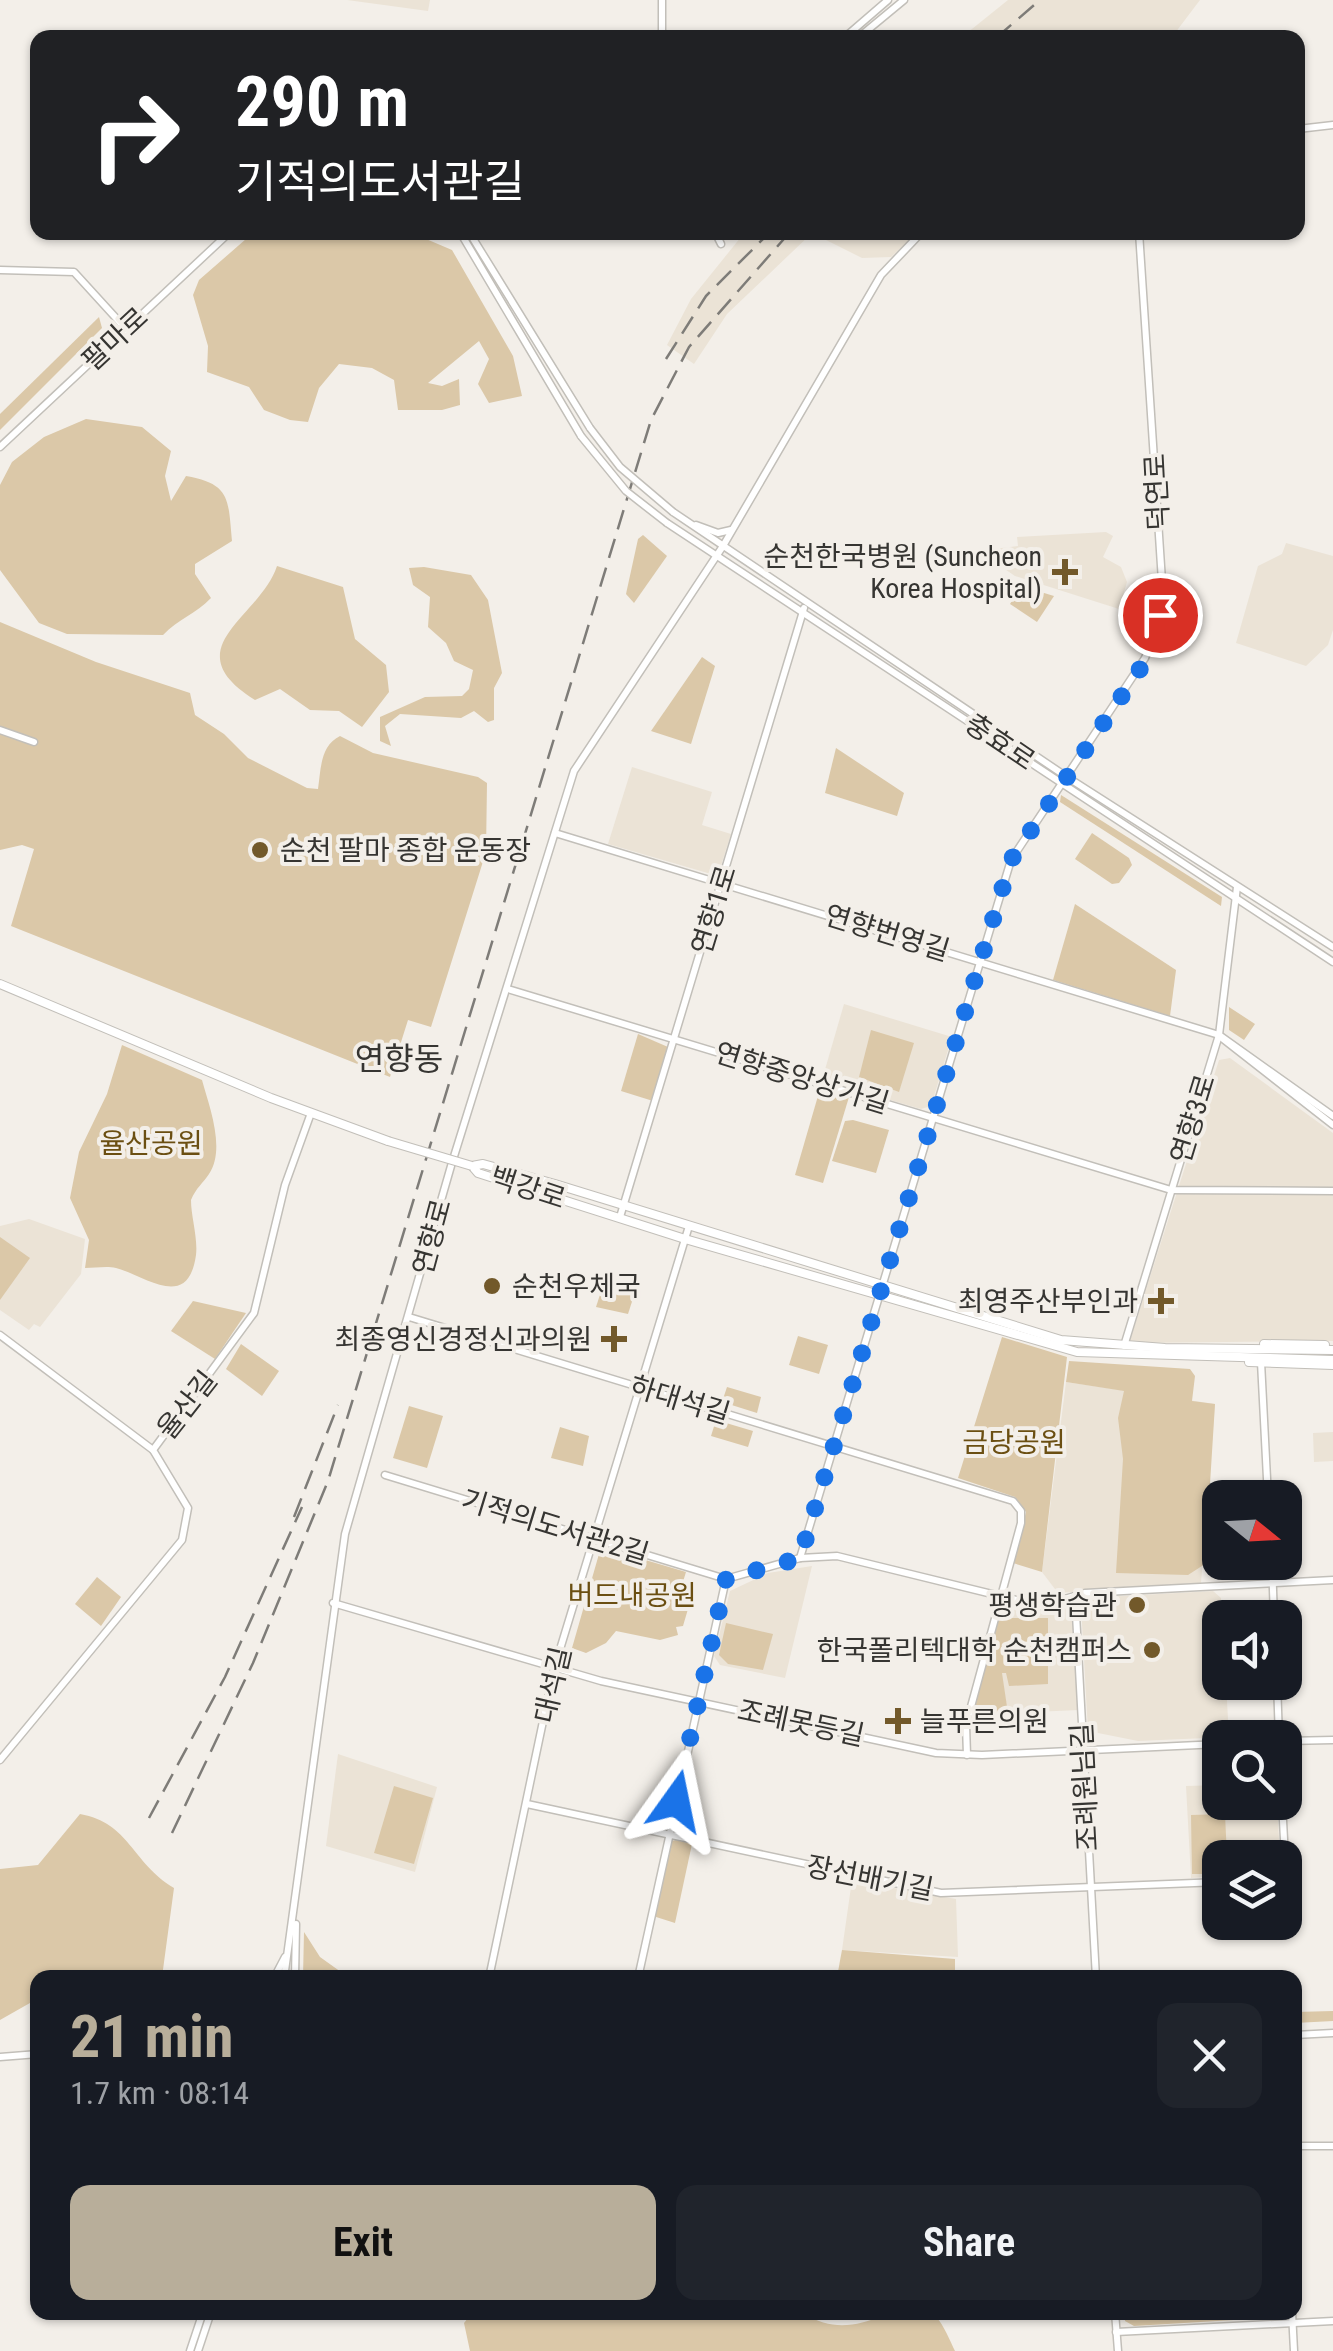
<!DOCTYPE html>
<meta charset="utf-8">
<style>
:root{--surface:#171b24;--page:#20242c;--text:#f1f3f6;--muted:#9ea1a6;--accent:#b8ae9a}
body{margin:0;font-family:"Roboto Condensed","Noto Sans KR",sans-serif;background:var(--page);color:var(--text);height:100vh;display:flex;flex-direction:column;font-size:38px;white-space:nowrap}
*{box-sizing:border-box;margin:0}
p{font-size:32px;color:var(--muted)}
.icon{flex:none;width:55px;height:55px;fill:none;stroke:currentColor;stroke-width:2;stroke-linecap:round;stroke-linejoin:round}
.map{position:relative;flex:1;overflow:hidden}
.panel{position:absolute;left:30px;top:1970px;width:1272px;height:350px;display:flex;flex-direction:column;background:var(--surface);border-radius:20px;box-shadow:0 2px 8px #0004}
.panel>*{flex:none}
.guide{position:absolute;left:30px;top:30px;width:1275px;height:210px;border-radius:20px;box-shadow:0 2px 8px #0004;background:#202124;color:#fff;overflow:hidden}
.needle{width:65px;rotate:108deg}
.buttons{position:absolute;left:1202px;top:1480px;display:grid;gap:20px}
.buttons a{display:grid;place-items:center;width:100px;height:100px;border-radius:20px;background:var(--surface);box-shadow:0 2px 8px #0004;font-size:50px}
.pin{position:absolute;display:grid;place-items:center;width:85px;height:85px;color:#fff;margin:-42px;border:5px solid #fff;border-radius:50%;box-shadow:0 2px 10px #0007}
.me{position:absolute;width:110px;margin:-55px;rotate:12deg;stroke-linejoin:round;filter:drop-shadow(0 0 8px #0008)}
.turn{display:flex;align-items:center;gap:35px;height:210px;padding:0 40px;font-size:45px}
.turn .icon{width:130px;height:130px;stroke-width:2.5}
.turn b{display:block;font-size:70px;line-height:85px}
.round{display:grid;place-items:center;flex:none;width:105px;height:105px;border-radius:20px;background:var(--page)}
.overview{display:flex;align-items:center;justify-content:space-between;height:170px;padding:0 40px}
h1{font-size:60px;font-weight:700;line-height:75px;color:var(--accent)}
.primary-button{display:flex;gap:20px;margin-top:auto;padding:20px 40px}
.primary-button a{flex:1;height:115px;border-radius:20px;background:var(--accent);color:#111;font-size:40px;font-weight:700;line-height:115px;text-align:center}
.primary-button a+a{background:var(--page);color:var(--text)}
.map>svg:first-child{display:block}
.built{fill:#ebe3d6}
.green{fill:#dbc8a8}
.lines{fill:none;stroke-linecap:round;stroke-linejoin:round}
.secondary-casing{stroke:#c2bfb9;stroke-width:9}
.primary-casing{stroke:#c2bfb9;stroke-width:10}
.secondary{stroke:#fff;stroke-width:6}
.primary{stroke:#fff;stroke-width:8}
.rail{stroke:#7e7c78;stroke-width:2.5;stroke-dasharray:20 10;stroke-linecap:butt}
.secondary-bridge-casing{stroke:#c2bfb9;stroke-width:9;stroke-linecap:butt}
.primary-bridge-casing{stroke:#c2bfb9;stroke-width:10;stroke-linecap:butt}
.secondary-bridge{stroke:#fff;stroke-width:6}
.primary-bridge{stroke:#fff;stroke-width:8}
.route{stroke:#1a73e8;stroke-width:18;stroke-dasharray:0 32.4}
.poi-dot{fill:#72592a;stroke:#f3efe9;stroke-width:4}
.labels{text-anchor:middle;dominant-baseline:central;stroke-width:8;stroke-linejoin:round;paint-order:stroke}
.street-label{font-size:28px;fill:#363532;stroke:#f3efe9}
.poi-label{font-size:28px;fill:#363532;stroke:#f3efe9;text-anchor:end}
.park-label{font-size:28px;fill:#6b4f12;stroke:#f3efe9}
.quarter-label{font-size:32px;fill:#363532;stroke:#f3efe9}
</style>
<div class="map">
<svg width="1333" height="2351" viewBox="0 0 1333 2351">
<rect width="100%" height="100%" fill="#f3efe9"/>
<g class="built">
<polygon points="347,0 430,0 428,11"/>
<polygon points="1008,0 1200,0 1172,37 962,37"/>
<polygon points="745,232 917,232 917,233 891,257 862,258 812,233 727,314 694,364 667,345 691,299"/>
<polygon points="1106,532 1113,536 1103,557 1121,567 1127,582 1119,609 1015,576 978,551 1018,546 1017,537"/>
<polygon points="1286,543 1333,556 1333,630 1328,645 1306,666 1236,643 1258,566 1282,554"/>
<polygon points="632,767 712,792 702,825 731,834 719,872 711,874 608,844"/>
<polygon points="844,1004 952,1037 931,1106 921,1109 822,1080"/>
<polygon points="1230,1058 1333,1133 1333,1341 1129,1343 1219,1060"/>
<polygon points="29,1219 85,1239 81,1274 40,1327 34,1324 29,1330 0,1310 0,1226"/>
<polygon points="1066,1382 1215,1404 1201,1583 1058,1593 1042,1572"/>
<polygon points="1333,1432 1333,1461 1314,1462 1313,1433"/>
<polygon points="812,1566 785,1678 720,1665 714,1656 730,1591 768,1573"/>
<polygon points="1213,1591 1221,1598 1220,1682 1226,1683 1229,1737 1138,1741 1088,1731 1081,1606 1087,1598"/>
<polygon points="1003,1604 1042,1611 1073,1604 1079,1710 1008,1713 994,1631"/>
<polygon points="338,1754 437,1787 415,1872 326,1846"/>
<polygon points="1220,1785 1220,1802 1277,1803 1280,1857 1220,1858 1220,1876 1191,1878 1186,1786"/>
<polygon points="860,1882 956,1899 958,1957 842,1950 851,1887"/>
</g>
<g class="green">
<polygon points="254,232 412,233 452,250 513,356 522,396 489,403 478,384 489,359 479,341 428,383 442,386 459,379 460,405 442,410 398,410 394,380 372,368 339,364 319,388 308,422 290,420 264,410 249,387 207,372 208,346 193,295 199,280"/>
<polygon points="99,317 102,328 0,430 0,414"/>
<path d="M86,419L142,427L171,451L165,476L171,501L186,476C231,484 228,499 232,541L195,564V574L211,598C196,614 178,619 163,635L67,634L39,623L0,570V485L12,462L44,437Z"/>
<polygon points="643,535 667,556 634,603 626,594 638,539"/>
<path d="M277,566L343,587L355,639L386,665L389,692L362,727L339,711L310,710L280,689L255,700C172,648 260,618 277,566Z"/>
<polygon points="424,567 471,575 488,600 502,673 494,688 494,720 488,722 474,711 461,718 400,714 385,726 391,746 380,741 380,717 425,697 462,696 469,689 473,670 454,661 446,643 428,627 430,597 413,585 409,568"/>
<polygon points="1021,586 1054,596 1037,622 1010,604"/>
<path d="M0,622L96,662L190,693L195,715L224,734L248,758L307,788L318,789C321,769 320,746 340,736L373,753L478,777L487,783L486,852L431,1027L408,1020L390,1077L11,926L34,849L22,845L0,850Z"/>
<polygon points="702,657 715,666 691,744 651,731"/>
<polygon points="836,748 904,793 897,816 825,793"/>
<polygon points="1061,795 1222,897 1221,906 1060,802"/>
<polygon points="1092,833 1129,858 1132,865 1119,883 1112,884 1075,859"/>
<polygon points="1075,904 1176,970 1170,1016 1053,980"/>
<polygon points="1229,1007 1255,1024 1244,1040 1229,1030"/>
<polygon points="871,1030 914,1043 899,1092 859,1077"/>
<polygon points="638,1034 668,1047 653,1101 621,1091"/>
<path d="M122,1045L202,1080C209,1106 226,1149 209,1174C203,1183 196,1188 191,1200C191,1217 198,1237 196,1255C188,1312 146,1276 116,1268C107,1266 95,1268 85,1268L89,1240L70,1198L79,1152L107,1094Z"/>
<polygon points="820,1089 849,1097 823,1183 795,1175"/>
<polygon points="853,1120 889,1130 876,1173 832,1161 845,1121"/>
<polygon points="0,1237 30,1258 0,1300"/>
<polygon points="606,1276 637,1286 628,1314 596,1307"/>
<polygon points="193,1301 246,1313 215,1359 171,1331"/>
<polygon points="798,1336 828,1345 819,1374 789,1365"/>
<polygon points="1002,1337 1067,1357 1042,1572 1013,1563 1026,1512 1015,1497 958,1478"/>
<polygon points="241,1344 279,1371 262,1396 226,1369"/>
<polygon points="1069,1361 1190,1369 1195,1376 1192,1401 1215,1404 1205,1564 1188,1575 1116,1573 1123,1459 1118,1418 1124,1391 1066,1382"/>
<polygon points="727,1387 761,1397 757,1413 722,1402"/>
<polygon points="409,1406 443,1416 427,1468 393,1458"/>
<polygon points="716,1420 753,1431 748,1447 711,1436"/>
<polygon points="560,1427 589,1436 583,1466 551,1458"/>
<polygon points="608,1549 686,1572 677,1601 688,1609 683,1626 676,1627 678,1635 660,1640 616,1631 606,1643 586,1653 572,1648 599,1554"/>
<polygon points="97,1577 121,1597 101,1626 75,1604"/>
<polygon points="998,1618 1048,1618 1048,1684 1009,1686 1006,1673 1002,1673 1008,1713 976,1715 973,1713"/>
<polygon points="726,1623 773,1634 763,1670 728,1664 719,1655"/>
<polygon points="394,1786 433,1798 414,1864 374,1853"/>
<path d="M80,1814C130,1823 131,1862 174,1888L162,1977L129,1971L89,1977L38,1978L37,1999L0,2020V1869L38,1865Z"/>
<polygon points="1225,1814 1227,1857 1220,1858 1220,1874 1192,1874 1191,1815"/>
<polygon points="676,1840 692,1844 675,1923 653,1916 671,1841"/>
<polygon points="304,1932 320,1957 348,1977 303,1977"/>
<polygon points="842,1950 955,1959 955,1977 837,1977"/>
<polygon points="1333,2011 1333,2021 1295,2023 1295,2012"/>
<polygon points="1266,2312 1267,2318 1134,2326 1125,2321 1124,2313"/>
<path d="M472,2313H529L534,2318L548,2312L803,2313C862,2351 902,2285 936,2317C944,2325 950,2341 955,2351H470L464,2323Z"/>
</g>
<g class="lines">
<g class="secondary-casing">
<g id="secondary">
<polyline points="662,38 662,0"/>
<polyline points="844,38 888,0"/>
<polyline points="858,38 904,0"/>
<polyline points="1298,129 1333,125"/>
<polyline points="460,232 581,436"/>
<polyline points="469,232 590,428"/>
<polyline points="715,232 721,244"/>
<polyline points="0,270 74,272 126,329"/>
<polyline points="0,447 230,232"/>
<polyline points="673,512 1067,777 1333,947"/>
<polyline points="667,523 1333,962"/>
<polyline points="696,525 718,533 731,530"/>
<polyline points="0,730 34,742"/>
<polyline points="555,833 1219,1035 1333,1116"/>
<polyline points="508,989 1171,1190 1333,1191"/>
<polyline points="1223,1039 1333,1125"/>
<polyline points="620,1217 804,608"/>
<polyline points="409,1317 1013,1501 1021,1511 1021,1523 966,1725 967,1755"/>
<polyline points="0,1335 153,1450"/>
<polyline points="1124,1346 1219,1035 1237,887"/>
<polyline points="1261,1362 1268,1498"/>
<polyline points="385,1475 726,1579"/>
<polyline points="800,1558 1011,860 1145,658 1158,625 1162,581 1139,232"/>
<polyline points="1272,1562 1274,1618"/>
<polyline points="1075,1596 1096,1978"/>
<polyline points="333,1603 601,1681 936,1753 982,1755 1220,1744"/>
<polyline points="1277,1682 1279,1738"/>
<polyline points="1285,1741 1333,1740"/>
<polyline points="0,1760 182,1540 188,1508 153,1450 254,1313 285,1185 311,1113"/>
<polyline points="1282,1802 1285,1858"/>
<polyline points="527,1804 941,1893 1220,1882"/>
<polyline points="1285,1867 1285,1879"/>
<polyline points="274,1978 285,1957"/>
<polyline points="284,1978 345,1534 451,1166 574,771 723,546 881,275 922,232"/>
<polyline points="295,1978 296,1924"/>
<polyline points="489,1978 554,1669 689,1226"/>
<polyline points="638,1978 726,1579 800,1558 837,1556 1041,1606 1085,1593 1333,1580"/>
<polyline points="1295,2035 1333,2033"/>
<polyline points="0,2057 38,2054"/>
<polyline points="1295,2146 1333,2146"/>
<polyline points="1115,2312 1118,2351"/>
<polyline points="1292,2312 1294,2351"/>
<polyline points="1116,2332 1333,2321"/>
<polyline points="190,2351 203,2312"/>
<polyline points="198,2351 211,2312"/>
</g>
</g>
<g class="primary-casing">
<g id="primary">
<polyline points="0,984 271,1098 388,1141"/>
<polyline points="472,1166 478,1173 685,1239 1077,1352 1333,1360"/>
<polyline points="472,1166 483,1164 555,1184 1061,1340 1165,1348 1333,1350"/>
<polyline points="1264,1344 1325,1345"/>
<polyline points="1249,1362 1333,1365"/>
</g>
</g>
<use href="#secondary" class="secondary"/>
<use href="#primary" class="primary"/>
<g class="rail">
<polyline points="996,38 1040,0"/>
<polyline points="666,359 706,296 770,232"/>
<polyline points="294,1517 338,1405"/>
<polyline points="149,1818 225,1677 302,1507"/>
<polyline points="172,1833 253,1663 328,1481 651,420 689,347 790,232"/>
</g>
<g class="secondary-bridge-casing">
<g id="secondary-bridge">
<polyline points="590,428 620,467 673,512"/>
<polyline points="581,436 626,491 667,523"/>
</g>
</g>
<g class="primary-bridge-casing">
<polyline id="primary-bridge" points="388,1141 472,1166"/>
</g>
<use href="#secondary-bridge" class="secondary-bridge"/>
<use href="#primary-bridge" class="primary-bridge"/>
</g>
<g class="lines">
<polyline class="route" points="676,1801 726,1579 800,1558 1011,860 1140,669 1160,615"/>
</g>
<g class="poi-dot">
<path d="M1060 557h10v10h10v10h-10v10h-10v-10h-10v-10h10z"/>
<circle cx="260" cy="850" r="10"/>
<circle cx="492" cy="1286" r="10"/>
<path d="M1156 1286h10v10h10v10h-10v10h-10v-10h-10v-10h10z"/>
<path d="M609 1324h10v10h10v10h-10v10h-10v-10h-10v-10h10z"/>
<circle cx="1137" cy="1605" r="10"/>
<circle cx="1152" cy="1650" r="10"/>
<path d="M893 1706h10v10h10v10h-10v10h-10v-10h-10v-10h10z"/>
</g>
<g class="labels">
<g class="street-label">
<text transform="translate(115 339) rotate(-43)">팔마로</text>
<text transform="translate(1157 492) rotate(-93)">덕연로</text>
<text transform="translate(1000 742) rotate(34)">충효로</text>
<text transform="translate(714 910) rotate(-73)">연향1로</text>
<text transform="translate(887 933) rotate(17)">연향번영길</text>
<text transform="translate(802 1078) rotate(17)">연향중앙상가길</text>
<text transform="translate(1193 1119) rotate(-73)">연향3로</text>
<text transform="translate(528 1188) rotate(18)">백강로</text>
<text transform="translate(432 1237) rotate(-75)">연향로</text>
<text transform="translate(680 1400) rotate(17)">하대석길</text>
<text transform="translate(187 1405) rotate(-52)">율산길</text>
<text transform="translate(555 1527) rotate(17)">기적의도서관2길</text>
<text transform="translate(553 1685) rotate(-77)">대석길</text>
<text transform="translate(801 1723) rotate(12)">조례못등길</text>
<text transform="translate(1085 1787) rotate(-93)">조례원님길</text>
<text transform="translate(870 1878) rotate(11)">장선배기길</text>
</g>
<g class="poi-label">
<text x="1042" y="556">순천한국병원 (Suncheon<tspan x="1042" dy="32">Korea Hospital)</tspan></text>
<text x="280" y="850" text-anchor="start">순천 팔마 종합 운동장</text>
<text x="512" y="1286" text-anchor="start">순천우체국</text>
<text x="1138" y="1301">최영주산부인과</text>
<text x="592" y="1339">최종영신경정신과의원</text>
<text x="1117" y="1605">평생학습관</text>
<text x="1132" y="1650">한국폴리텍대학 순천캠퍼스</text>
<text x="920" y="1721" text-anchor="start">늘푸른의원</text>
</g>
<g class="park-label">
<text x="151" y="1143">율산공원</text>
<text x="1014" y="1442">금당공원</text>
<text x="632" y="1595">버드내공원</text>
</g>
<g class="quarter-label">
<text x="399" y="1059">연향동</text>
</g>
</g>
</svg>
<div class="buttons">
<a><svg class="needle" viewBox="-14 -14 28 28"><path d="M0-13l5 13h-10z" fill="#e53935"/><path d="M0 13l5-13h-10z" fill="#9ea1a6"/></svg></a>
<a><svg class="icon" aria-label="sound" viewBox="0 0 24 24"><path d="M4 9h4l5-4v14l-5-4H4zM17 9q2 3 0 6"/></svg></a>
<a><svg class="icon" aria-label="search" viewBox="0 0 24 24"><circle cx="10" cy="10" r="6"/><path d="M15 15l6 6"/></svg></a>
<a><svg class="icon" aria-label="layers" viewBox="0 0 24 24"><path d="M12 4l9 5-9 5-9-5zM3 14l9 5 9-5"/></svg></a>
</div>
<div class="pin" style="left:1160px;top:615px;background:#d93025"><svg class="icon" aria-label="arrive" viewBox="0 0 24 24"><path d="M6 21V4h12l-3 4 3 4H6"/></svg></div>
<svg class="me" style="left:676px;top:1801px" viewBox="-20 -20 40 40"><path d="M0-17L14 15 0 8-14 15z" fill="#1a73e8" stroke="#fff" stroke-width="4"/></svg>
<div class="guide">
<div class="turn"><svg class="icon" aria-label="right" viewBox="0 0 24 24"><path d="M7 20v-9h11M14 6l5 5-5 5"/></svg><div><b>290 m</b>기적의도서관길</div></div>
</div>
<section class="panel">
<div class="overview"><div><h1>21 min</h1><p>1.7 km · 08:14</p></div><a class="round"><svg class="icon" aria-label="close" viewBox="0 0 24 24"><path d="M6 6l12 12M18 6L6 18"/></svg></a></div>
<div class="primary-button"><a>Exit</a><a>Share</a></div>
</section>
</div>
